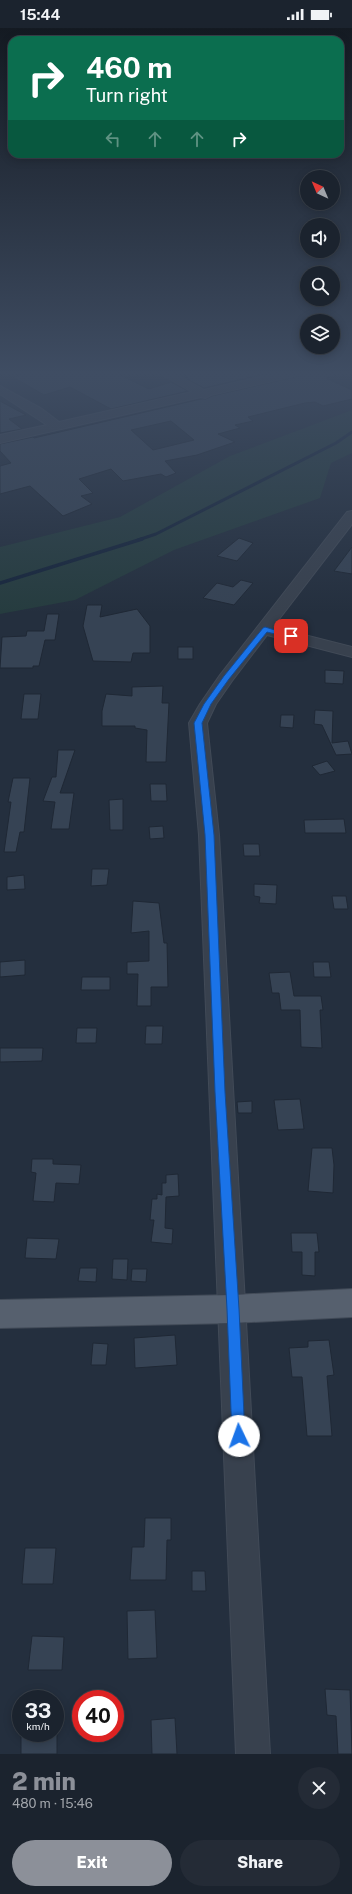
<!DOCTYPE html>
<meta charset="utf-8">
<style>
:root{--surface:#1b232e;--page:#242b36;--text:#f1f3f6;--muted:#a0a4aa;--line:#39404a;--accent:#8c9099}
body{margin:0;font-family:"Public Sans",sans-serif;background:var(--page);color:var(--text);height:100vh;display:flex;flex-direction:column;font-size:15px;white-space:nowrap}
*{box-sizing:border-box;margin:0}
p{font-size:13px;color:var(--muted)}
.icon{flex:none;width:22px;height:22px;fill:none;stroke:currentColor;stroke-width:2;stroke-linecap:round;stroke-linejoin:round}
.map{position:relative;height:1726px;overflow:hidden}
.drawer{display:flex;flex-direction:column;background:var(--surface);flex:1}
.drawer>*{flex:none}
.top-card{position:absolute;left:8px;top:8px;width:336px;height:122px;border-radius:12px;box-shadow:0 2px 10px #0003,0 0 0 1px var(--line);background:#0b6e4f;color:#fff;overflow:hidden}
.needle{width:26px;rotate:316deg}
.buttons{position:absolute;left:300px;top:142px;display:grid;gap:8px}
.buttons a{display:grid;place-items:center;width:40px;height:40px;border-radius:50%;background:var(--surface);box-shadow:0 2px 10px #0003,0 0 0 1px var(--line);font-size:20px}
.speed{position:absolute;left:12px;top:1662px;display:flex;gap:8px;font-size:20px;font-weight:700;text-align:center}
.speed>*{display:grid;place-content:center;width:52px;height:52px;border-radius:50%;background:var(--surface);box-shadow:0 2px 10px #0003,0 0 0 1px var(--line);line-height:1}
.speed small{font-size:10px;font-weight:400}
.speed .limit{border:6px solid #d22;background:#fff;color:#111}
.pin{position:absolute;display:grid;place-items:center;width:34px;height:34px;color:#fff;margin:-17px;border-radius:8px;box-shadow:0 2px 6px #0006}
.me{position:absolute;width:44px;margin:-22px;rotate:357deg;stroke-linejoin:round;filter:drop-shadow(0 0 3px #0008)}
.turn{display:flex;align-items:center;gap:14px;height:84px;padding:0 12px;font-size:18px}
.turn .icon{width:52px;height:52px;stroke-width:2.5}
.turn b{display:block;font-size:28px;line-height:34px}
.lanes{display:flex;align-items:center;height:38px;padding:0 12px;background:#0003;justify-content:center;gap:20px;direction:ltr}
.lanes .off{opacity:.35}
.round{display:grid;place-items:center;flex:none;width:42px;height:42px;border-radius:21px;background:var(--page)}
.summary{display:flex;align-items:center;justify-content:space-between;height:68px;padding:0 12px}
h1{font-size:24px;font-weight:800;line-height:30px;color:var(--accent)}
.action{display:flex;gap:8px;margin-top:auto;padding:8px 12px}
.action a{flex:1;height:46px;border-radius:24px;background:var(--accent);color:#fff;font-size:16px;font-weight:800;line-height:46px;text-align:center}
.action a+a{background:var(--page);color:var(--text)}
.status{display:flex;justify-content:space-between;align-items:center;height:28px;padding:0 20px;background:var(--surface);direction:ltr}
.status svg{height:11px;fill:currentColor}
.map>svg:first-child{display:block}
.green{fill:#263c3f}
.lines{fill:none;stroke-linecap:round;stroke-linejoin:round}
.stream-far1{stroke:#17263c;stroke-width:3}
.stream{stroke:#17263c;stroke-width:3.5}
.building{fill:#364354;stroke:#1f2835;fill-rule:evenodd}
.minor-casing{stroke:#414a57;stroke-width:2}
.major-casing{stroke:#414a57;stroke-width:2}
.minor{fill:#38414e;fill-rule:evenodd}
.major{fill:#56606e;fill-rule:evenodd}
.route{fill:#1a73e8;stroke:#114b97}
</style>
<div class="status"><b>15:44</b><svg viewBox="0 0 49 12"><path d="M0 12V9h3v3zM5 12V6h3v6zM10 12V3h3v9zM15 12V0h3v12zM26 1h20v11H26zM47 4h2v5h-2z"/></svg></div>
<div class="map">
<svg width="352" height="1726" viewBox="0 0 352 1726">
<rect width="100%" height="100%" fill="#242f3e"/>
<polygon class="green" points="352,382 352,425 331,435 320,470 174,522 75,572 0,586 0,519 120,489 230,428"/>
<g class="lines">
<polyline class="stream-far1" points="138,512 156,506 336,415 352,404"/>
<polyline class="stream" points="0,555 142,511"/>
</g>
<g class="building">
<polygon points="28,343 112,343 149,361 171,354 188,363 111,381 70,359 44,367 13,349"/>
<polygon points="176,343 277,343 204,360 185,350 188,349"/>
<path d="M309,343H338L339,347L326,350L352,362V371L323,378L315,374L305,375L248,389L253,393L235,397L240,400L218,406L235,414L197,427L165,433L176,445L166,449L161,446L123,453L111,441L79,451L93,465L81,468L92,476L63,488L30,458L0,466V438L11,435L0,423V416L33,409L34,410L201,371H206L212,368L303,347ZM171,393L194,412L153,422L131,402Z"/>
<polygon points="0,373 26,387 9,391 22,401 0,405"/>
<polygon points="239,510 253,515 237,533 217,528"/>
<polygon points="352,519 352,546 334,543"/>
<polygon points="241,552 253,555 234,577 203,570 217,555 233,559"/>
<polygon points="87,577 102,577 100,589 137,581 150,598 150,625 133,625 131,634 93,633 83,598"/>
<polygon points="47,586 59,586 55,612 45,612 39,638 33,638 33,640 0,640 2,609 26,608 27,603 44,603"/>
<rect x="178" y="619" width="15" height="12"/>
<polygon points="325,642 344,643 343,656 325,655"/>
<polygon points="163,658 162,675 169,675 166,734 146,734 147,702 135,700 135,698 102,698 102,683 106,666 132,668 132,659"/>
<polygon points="24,666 41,666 38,691 21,691"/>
<polygon points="315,682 333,683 332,715 348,713 352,726 336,727 322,697 314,696"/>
<polygon points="281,687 294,687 293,700 280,699"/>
<polygon points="58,722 75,722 60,765 74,765 69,801 51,801 55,774 43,773 52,749 56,749"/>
<polygon points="327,733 335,743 320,747 312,738"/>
<polygon points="13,750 30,750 24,804 20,804 16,824 4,824 11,774 8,774"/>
<polygon points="150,756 166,756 167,773 151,773"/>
<polygon points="123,771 123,802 110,802 109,772"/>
<polygon points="344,791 346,805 305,805 304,792"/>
<polygon points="163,798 164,810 150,811 149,799"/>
<polygon points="243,816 259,816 260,828 244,828"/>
<polygon points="92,841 109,841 107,857 91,858"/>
<polygon points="24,847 25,861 7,862 7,849"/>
<polygon points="254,856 277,857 276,876 259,875 260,869 254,868"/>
<polygon points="332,868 346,868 348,881 334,881"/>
<polygon points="133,873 159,875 164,915 167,915 168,959 151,959 151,978 137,978 138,946 127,946 127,934 149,933 149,903 131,905"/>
<polygon points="25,932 25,947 0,949 0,934"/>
<polygon points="313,934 329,934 331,949 314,949"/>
<polygon points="290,944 294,968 321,968 323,982 320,982 322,1020 301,1019 300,982 281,982 279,965 272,965 269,945"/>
<polygon points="82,949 110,949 110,962 81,962"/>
<polygon points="146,998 163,998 162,1016 145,1016"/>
<polygon points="77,1000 97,1000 96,1015 76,1015"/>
<polygon points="0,1020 43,1020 42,1033 0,1034"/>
<polygon points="300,1071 304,1101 278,1102 274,1072"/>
<polygon points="252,1073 252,1085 238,1085 237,1074"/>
<polygon points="312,1120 332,1120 334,1137 333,1165 308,1163"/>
<polygon points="32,1131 53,1131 53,1136 81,1137 79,1156 56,1155 54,1174 33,1173 36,1145 31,1144"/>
<polygon points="178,1146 179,1168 166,1169 165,1200 173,1201 172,1216 151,1214 154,1192 150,1192 152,1171 157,1171 157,1166 162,1167 162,1155 166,1155 166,1147"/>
<polygon points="291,1205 317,1205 319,1224 315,1224 315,1248 302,1247 302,1224 292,1224"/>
<polygon points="27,1210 59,1211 56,1231 25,1230"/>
<polygon points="113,1231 128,1231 127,1252 112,1251"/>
<polygon points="80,1240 97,1240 96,1254 78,1253"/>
<polygon points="132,1241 147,1241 146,1254 131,1253"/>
<polygon points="175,1307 177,1337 135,1340 134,1310"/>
<polygon points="329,1312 334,1347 327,1348 332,1408 307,1408 302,1349 292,1349 289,1320 308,1319 308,1313"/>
<polygon points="93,1315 108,1316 106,1337 91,1337"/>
<polygon points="145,1490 171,1490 171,1512 167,1512 166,1552 130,1552 132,1519 144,1519"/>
<polygon points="25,1520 56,1520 53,1556 22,1556"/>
<polygon points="192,1543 205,1543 206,1563 192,1563"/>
<polygon points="155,1582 157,1630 128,1631 127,1583"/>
<polygon points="32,1608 64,1609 62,1642 28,1642"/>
<polygon points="325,1661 350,1662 352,1726 338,1726 336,1688 327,1687"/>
<polygon points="175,1690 177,1726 152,1726 151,1692"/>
<rect x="21" y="1705" width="36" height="21"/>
</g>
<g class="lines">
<g class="minor-casing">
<g id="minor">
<polygon points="156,343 170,343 204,362 286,343 308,343 303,346 211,367 205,370 201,369 0,415 0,407 47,397 0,366 0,358 42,381 59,394 192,364"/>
<polygon points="352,483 352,496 273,599 352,619 352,629 267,607 232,653 216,676 207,695 219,807 270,1726 236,1726 199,807 189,695 200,676 220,647 347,484"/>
</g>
</g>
<g class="major-casing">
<polygon id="major" points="352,1261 352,1289 233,1295 0,1300 0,1272 233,1267"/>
</g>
<use href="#minor" class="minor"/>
<use href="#major" class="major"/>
</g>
<linearGradient id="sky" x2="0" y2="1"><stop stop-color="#141a22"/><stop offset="0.59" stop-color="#3f4d63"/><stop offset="1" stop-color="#3f4d63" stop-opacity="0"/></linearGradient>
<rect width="352" height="585" fill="url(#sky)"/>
<polygon class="route" points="265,599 295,608 291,610 267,604 229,651 211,676 202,695 214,807 225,1064 239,1281 245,1408 243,1413 239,1415 234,1413 232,1408 227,1281 215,1064 205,807 194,695 204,676 224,648 263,600"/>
</svg>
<div class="buttons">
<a><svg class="needle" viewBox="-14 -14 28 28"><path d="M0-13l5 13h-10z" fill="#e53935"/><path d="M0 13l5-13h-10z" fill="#a0a4aa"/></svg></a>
<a><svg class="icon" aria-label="sound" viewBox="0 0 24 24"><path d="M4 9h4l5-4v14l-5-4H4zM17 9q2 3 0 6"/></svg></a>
<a><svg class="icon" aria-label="search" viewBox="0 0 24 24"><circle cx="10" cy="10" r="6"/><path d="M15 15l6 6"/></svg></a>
<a><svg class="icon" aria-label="layers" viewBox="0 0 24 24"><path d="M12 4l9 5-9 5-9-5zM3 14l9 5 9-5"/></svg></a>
</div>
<div class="speed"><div>33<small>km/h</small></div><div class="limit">40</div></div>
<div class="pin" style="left:291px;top:608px;background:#d93025"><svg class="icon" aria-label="arrive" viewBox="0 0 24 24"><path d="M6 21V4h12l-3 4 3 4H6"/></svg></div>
<svg class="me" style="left:239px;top:1408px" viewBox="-20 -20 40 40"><circle r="19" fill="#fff"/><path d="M0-13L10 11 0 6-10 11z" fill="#1a73e8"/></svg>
<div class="top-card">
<div class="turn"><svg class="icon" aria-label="right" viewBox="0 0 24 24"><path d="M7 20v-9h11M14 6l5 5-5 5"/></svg><div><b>460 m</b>Turn right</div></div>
<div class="lanes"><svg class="icon off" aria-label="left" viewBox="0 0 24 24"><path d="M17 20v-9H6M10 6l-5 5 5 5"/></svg><svg class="icon off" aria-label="ahead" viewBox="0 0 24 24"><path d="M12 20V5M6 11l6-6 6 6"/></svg><svg class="icon off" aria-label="ahead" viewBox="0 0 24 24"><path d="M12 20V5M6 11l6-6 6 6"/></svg><svg class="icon" aria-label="right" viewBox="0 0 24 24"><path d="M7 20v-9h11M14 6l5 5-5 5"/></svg></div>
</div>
</div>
<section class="drawer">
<div class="summary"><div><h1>2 min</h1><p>480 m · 15:46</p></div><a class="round"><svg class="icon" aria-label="close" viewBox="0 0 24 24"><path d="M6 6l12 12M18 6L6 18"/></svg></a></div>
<div class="action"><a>Exit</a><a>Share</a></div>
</section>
